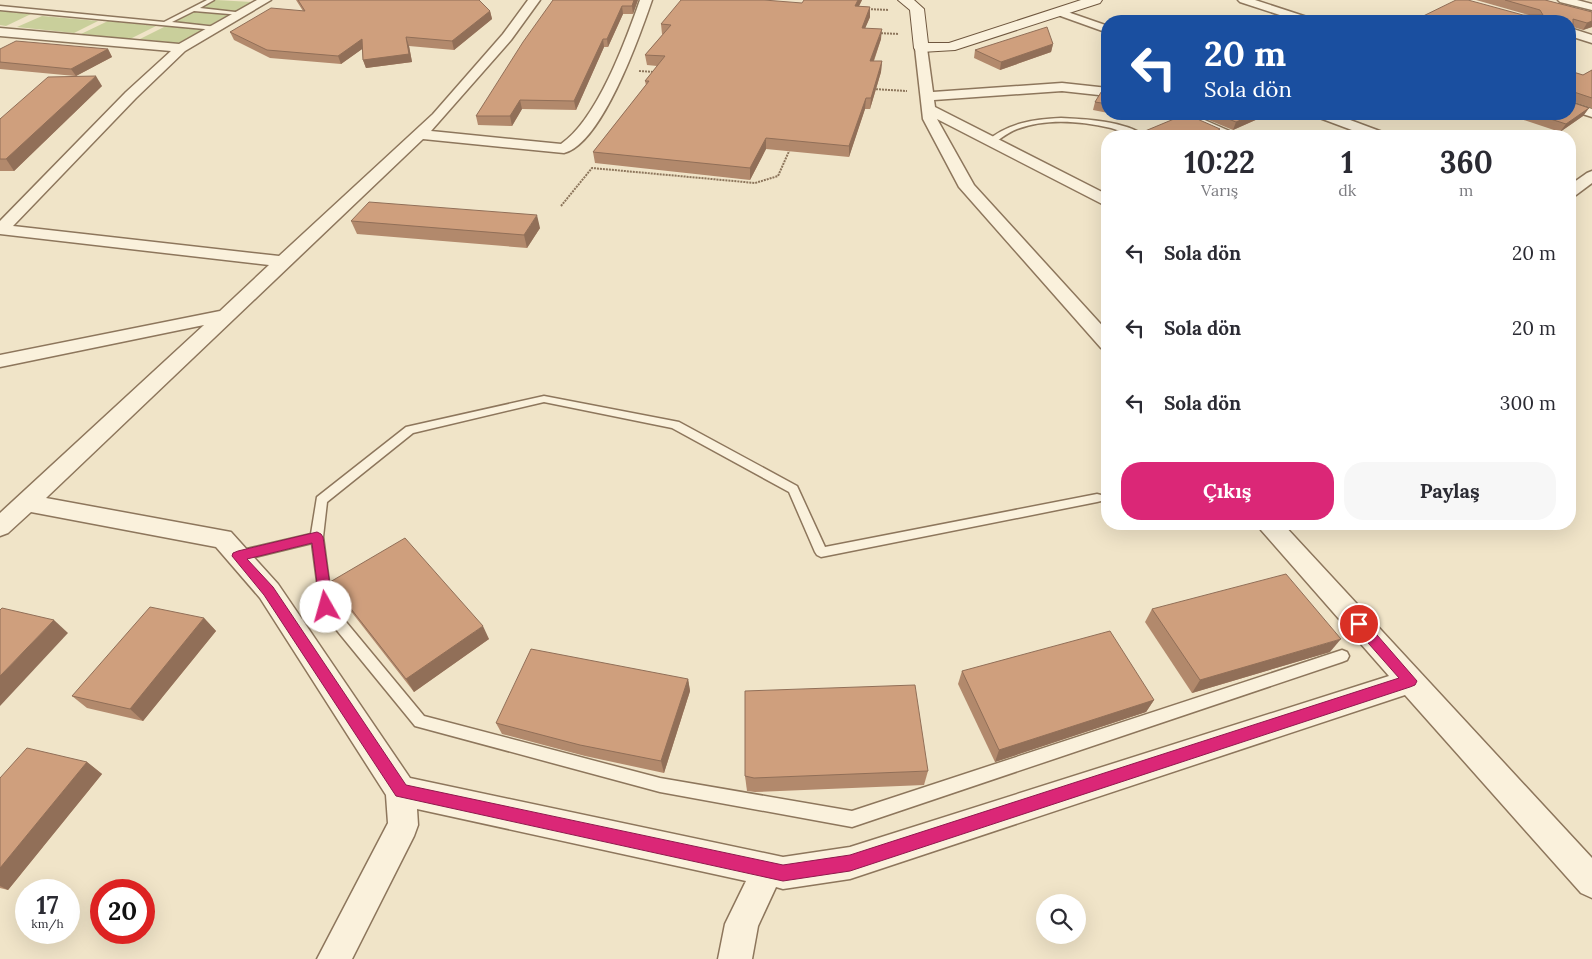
<!DOCTYPE html>
<html lang="tr">
<meta charset="utf-8">
<style>
:root{--surface:#fff;--page:#f7f7f7;--text:#2b2b33;--muted:#7c7c81;--accent:#db2777}
body{margin:0;font-family:Lora,serif;background:var(--page);color:var(--text);height:100vh;display:flex;flex-direction:column;font-size:19px;white-space:nowrap}
*{box-sizing:border-box;margin:0}
p{font-size:16px;color:var(--muted)}
.icon{flex:none;width:28px;height:28px;fill:none;stroke:currentColor;stroke-width:2;stroke-linecap:round;stroke-linejoin:round}
.map{position:relative;flex:1;overflow:hidden}
.drawer{position:absolute;left:1101px;top:130px;width:475px;height:400px;display:flex;flex-direction:column;background:var(--surface);border-radius:20px;box-shadow:0 5px 20px #0002}
.drawer>*{flex:none}
.banner{position:absolute;left:1101px;top:15px;width:475px;height:105px;border-radius:20px;box-shadow:0 5px 20px #0002;background:#1a4fa0;color:#fff;overflow:hidden}
.controls{position:absolute;left:1036px;top:894px;display:grid;gap:10px}
.controls a{display:grid;place-items:center;width:50px;height:50px;border-radius:50%;background:var(--surface);box-shadow:0 5px 20px #0002;font-size:25px}
.speed{position:absolute;left:15px;top:879px;display:flex;gap:10px;font-size:25px;font-weight:700;text-align:center}
.speed>*{display:grid;place-content:center;width:65px;height:65px;border-radius:50%;background:var(--surface);box-shadow:0 5px 20px #0002;line-height:1}
.speed small{font-size:12px;font-weight:400}
.speed .limit{border:8px solid #d22;background:#fff;color:#111}
.pin{position:absolute;display:grid;place-items:center;width:42px;height:42px;color:#fff;margin:-21px;border:2px solid #fff;border-radius:50%;box-shadow:0 1px 5px #0007}
.me{position:absolute;width:55px;margin:-28px;rotate:353deg;stroke-linejoin:round;filter:drop-shadow(0 0 4px #0008)}
.turn{display:flex;align-items:center;gap:18px;height:105px;padding:0 20px;font-size:22px}
.turn .icon{width:65px;height:65px;stroke-width:2.5}
.turn b{display:block;font-size:35px;line-height:42px}
.eta{display:flex;justify-content:space-evenly;align-items:center;height:85px;text-align:center}
.eta b{font-size:30px;font-weight:700;line-height:35px}
.primary-button{display:flex;gap:10px;margin-top:auto;padding:10px 20px}
.primary-button a{flex:1;height:58px;border-radius:20px;background:var(--accent);color:#fff;font-size:20px;font-weight:700;line-height:58px;text-align:center}
.primary-button a+a{background:var(--page);color:var(--text)}
ul{padding:0;list-style:none}
li{display:flex;align-items:center;gap:15px;height:75px;padding:0 20px}
li div{flex:1}
li b{display:block;font-size:19px}
li em{font-style:normal}
.map>svg:first-child{display:block}
.green{fill:#c9cf9b}
.lines{fill:none;stroke-linecap:round;stroke-linejoin:round}
.lane-casing{stroke:#8d765c;stroke-width:3}
.street-casing{stroke:#8d765c;stroke-width:3}
.secondary-casing{stroke:#6f573f;stroke-width:2}
.path{stroke:#8d765c;stroke-width:2;stroke-dasharray:2 1;stroke-linecap:butt}
.lane{fill:#faf1dc;fill-rule:evenodd}
.street{fill:#faf1dc;fill-rule:evenodd}
.secondary{fill:#faf1dc;fill-rule:evenodd}
.wall{fill:#b2896c}
.shaded-wall{fill:#916f58}
.building{fill:#cf9f7d;stroke:#916f58}
.route{fill:#db2777;stroke:#8e194d}
</style>
<div class="map">
<svg width="1592" height="959" viewBox="0 0 1592 959">
<rect width="100%" height="100%" fill="#f0e4c8"/>
<g class="green">
<polygon points="216,0 252,2 235,12 200,8"/>
<polygon points="0,11 31,14 6,26 0,25"/>
<polygon points="193,12 228,15 210,25 174,22"/>
<polygon points="42,16 98,21 74,33 17,27"/>
<polygon points="108,21 156,26 130,39 81,34"/>
<polygon points="166,26 202,30 178,43 140,39"/>
</g>
<g class="lines">
<g class="lane-casing">
<g id="lane">
<polygon points="207,0 214,0 200,8 244,13 241,15 194,11 172,22 217,27 217,29 215,30 0,10 0,6 164,22"/>
<path d="M1061,118C1085,119 1125,121 1145,136C1133,137 1122,131 1111,128C1081,121 1046,118 1017,129C1009,132 1001,138 994,143L987,141C1008,123 1034,119 1061,118Z"/>
<polygon points="544,396 679,422 797,486 825,547 1097,494 1101,495 1103,498 1101,501 1097,502 821,557 817,555 815,552 789,492 672,428 544,402 413,433 327,502 323,537 332,605 424,716 660,778 852,811 1342,650 1347,652 1349,656 1347,660 1342,662 852,827 660,792 415,726 321,611 312,543 238,561 234,559 232,556 234,553 238,551 311,534 317,497 406,427"/>
</g>
</g>
<g class="street-casing">
<g id="street">
<path d="M257,0H271L185,51L136,98L13,226L279,256L433,114L503,34L528,0H540L511,40L431,131L561,144C597,120 626,40 640,0H652C640,35 602,144 564,153L423,139L46,498L231,532L278,584L410,778L783,857L850,847L1389,676L1261,530L1257,524H1283L1592,858V898L1581,893L1405,695L850,879L783,889L776,887L758,926L752,959H718L725,924L746,881L417,809L418,825L414,836L352,959H317L388,823L386,795L260,598L216,547L31,512L8,533L0,536V513L204,325L0,367V355L220,311L269,265L0,234V221L126,92L171,51L0,36V28L179,44Z"/>
<polygon points="1238,0 1255,0 1313,19 1315,21 1298,21 1240,2"/>
<polygon points="1558,0 1577,0 1592,4 1592,10 1560,2"/>
<polygon points="1059,9 1108,26 1108,33 1055,14 1053,12 1055,10"/>
<polygon points="1570,28 1592,35 1592,43 1570,36"/>
<polygon points="921,44 927,48 933,92 1062,83 1108,88 1108,96 1062,91 934,100 935,107 1108,195 1108,207 937,119 974,185 1108,332 1108,350 1101,348 959,187 923,119 915,48"/>
<polygon points="1570,102 1592,109 1592,117 1570,110"/>
<polygon points="1173,114 1191,114 1234,133 1236,136 1218,136 1175,117"/>
<polygon points="1315,114 1334,114 1385,133 1387,136 1368,136 1317,117"/>
<polygon points="1592,171 1592,183 1576,195 1570,197 1570,185 1587,173"/>
</g>
</g>
<g class="secondary-casing">
<polygon id="secondary" points="898,0 914,0 924,9 928,43 949,43 1081,0 1102,0 1100,3 955,50 921,52 916,51 914,48 910,10"/>
</g>
<g class="path">
<polyline points="868,9 889,10"/>
<polyline points="878,33 899,34"/>
<polyline points="639,71 655,72"/>
<polyline points="873,89 907,91"/>
<polyline points="561,206 592,168 755,183 778,176 790,149"/>
</g>
<use href="#lane" class="lane"/>
<use href="#street" class="street"/>
<use href="#secondary" class="secondary"/>
</g>
<g class="wall">
<polygon points="296,0 479,0 490,11 492,19 454,50 409,46 412,62 366,68 363,60 362,49 341,64 270,58 234,40 230,32 303,11"/>
<polygon points="553,0 638,0 633,14 623,14 608,47 604,47 576,110 522,109 512,126 478,125 476,116"/>
<polygon points="862,0 859,6 870,7 870,17 865,28 881,39 874,61 882,61 881,72 870,109 865,109 849,157 766,149 750,180 595,163 593,152 646,85 645,81 657,66 647,65 645,55 663,34 662,34 661,24 802,3"/>
<polygon points="1476,0 1545,0 1592,12 1592,27 1583,30 1573,27 1413,21 1529,15"/>
<polygon points="1053,44 1051,52 1000,70 974,58 975,50"/>
<polygon points="0,49 108,49 112,57 76,76 102,86 14,171 0,171 0,119 75,76 0,69"/>
<polygon points="1592,70 1592,108 1574,102 1574,103 1589,108 1583,116 1560,132 1506,114 1570,114 1570,71 1583,75"/>
<polygon points="1108,89 1108,113 1093,110 1095,102"/>
<polygon points="1112,114 1135,114 1132,118"/>
<polygon points="1200,114 1269,114 1233,130 1199,116"/>
<polygon points="351,221 540,228 527,248 357,234"/>
<polygon points="330,582 489,639 414,692 339,596"/>
<polygon points="1152,609 1330,652 1192,693 1145,622"/>
<polygon points="204,618 216,631 143,721 87,708 72,696"/>
<polygon points="962,671 1154,700 1146,712 995,762 958,684"/>
<polygon points="688,679 690,691 664,773 585,756 502,734 496,723"/>
<polygon points="87,762 102,774 8,890 0,888 0,778"/>
<polygon points="928,771 924,785 755,792 747,791 745,776"/>
</g>
<g class="shaded-wall">
<polygon points="634,0 638,0 633,14 632,6"/>
<polygon points="858,0 862,0 854,16 855,6"/>
<polygon points="622,6 623,14 608,47 607,39"/>
<polygon points="870,7 870,17 861,38 862,28"/>
<polygon points="490,11 492,19 454,50 452,41"/>
<polygon points="1592,21 1592,27 1583,30 1587,23"/>
<polygon points="882,29 881,39 870,71 870,61"/>
<polygon points="406,37 409,46 412,62 366,68 363,60"/>
<polygon points="362,39 365,47 341,64 338,56"/>
<polygon points="603,39 604,47 576,110 574,101"/>
<polygon points="1053,44 1051,52 1000,70 1001,62"/>
<polygon points="108,49 112,57 76,76 71,69"/>
<polygon points="882,61 881,72 870,109 871,98"/>
<polygon points="96,76 102,86 14,171 6,159"/>
<polygon points="866,98 865,109 849,157 849,146"/>
<polygon points="520,100 522,109 512,126 510,116"/>
<polygon points="1589,108 1583,116 1560,132 1566,124"/>
<polygon points="1255,114 1269,114 1233,130 1236,122"/>
<polygon points="766,138 766,149 750,180 750,168"/>
<polygon points="537,215 540,228 527,248 524,235"/>
<polygon points="204,618 216,631 143,721 130,709"/>
<polygon points="54,620 68,633 0,706 0,676"/>
<polygon points="483,626 489,639 414,692 406,679"/>
<polygon points="1341,639 1330,652 1192,693 1200,680"/>
<polygon points="688,679 690,691 664,773 661,761"/>
<polygon points="1154,700 1146,712 995,762 999,750"/>
<polygon points="87,762 102,774 8,890 0,886 0,868"/>
</g>
<g class="building">
<polygon points="298,0 479,0 490,11 452,41 406,37 409,54 363,60 362,39 338,56 267,50 230,32 271,8 305,11"/>
<polygon points="553,0 634,0 632,6 622,6 607,39 603,39 574,101 520,100 510,116 476,116 523,42"/>
<polygon points="681,0 764,0 802,3 804,0 858,0 855,6 870,7 862,28 882,29 870,61 882,61 871,98 866,98 849,146 766,138 750,168 593,152 649,81 645,81 665,56 645,55 671,25 661,24"/>
<polygon points="1456,0 1468,0 1523,15 1543,15 1540,10 1505,0 1545,0 1592,12 1592,21 1587,23 1573,19 1573,28 1570,29 1570,21 1413,21"/>
<polygon points="1047,27 1053,44 1001,62 975,50"/>
<polygon points="16,41 108,49 71,69 0,62 0,49"/>
<polygon points="1592,70 1592,98 1574,92 1574,103 1589,108 1566,124 1535,114 1570,114 1570,71 1583,75"/>
<polygon points="96,76 6,159 0,159 0,119 48,77"/>
<polygon points="1103,89 1108,89 1108,104 1095,102"/>
<polygon points="1186,114 1220,129 1217,131 1225,136 1133,136"/>
<polygon points="1216,114 1255,114 1236,122"/>
<polygon points="369,202 537,215 524,235 351,221"/>
<polygon points="405,538 483,626 406,679 330,582"/>
<polygon points="1286,574 1341,639 1200,680 1152,609"/>
<polygon points="150,607 204,618 130,709 72,696"/>
<polygon points="2,608 54,620 0,676 0,610"/>
<polygon points="1110,631 1154,700 999,750 962,671"/>
<polygon points="531,649 688,679 661,761 580,745 496,723"/>
<polygon points="915,685 928,771 754,778 745,776 745,691"/>
<polygon points="27,748 87,762 0,868 0,778"/>
</g>
<polygon class="route" points="317,532 321,534 323,537 333,607 331,611 326,612 322,611 320,607 312,543 247,559 273,587 406,785 783,865 850,855 1399,678 1354,627 1352,624 1354,620 1359,618 1364,620 1417,681 1415,685 1410,687 850,871 783,881 396,796 264,595 232,556 233,553 238,551"/>
</svg>
<div class="controls">
<a><svg class="icon" aria-label="search" viewBox="0 0 24 24"><circle cx="10" cy="10" r="6"/><path d="M15 15l6 6"/></svg></a>
</div>
<div class="speed"><div>17<small>km/h</small></div><div class="limit">20</div></div>
<div class="pin" style="left:1359px;top:624px;background:#d93025"><svg class="icon" aria-label="arrive" viewBox="0 0 24 24"><path d="M6 21V4h12l-3 4 3 4H6"/></svg></div>
<svg class="me" style="left:326px;top:607px" viewBox="-20 -20 40 40"><circle r="19" fill="#fff"/><path d="M0-13L10 11 0 6-10 11z" fill="#db2777"/></svg>
<div class="banner">
<div class="turn"><svg class="icon" aria-label="left" viewBox="0 0 24 24"><path d="M17 20v-9H6M10 6l-5 5 5 5"/></svg><div><b>20 m</b>Sola dön</div></div>
</div>
<section class="drawer">
<div class="eta">
<div><b>10:22</b><p>Varış</p></div>
<div><b>1</b><p>dk</p></div>
<div><b>360</b><p>m</p></div>
</div>
<ul>
<li><svg class="icon" aria-label="left" viewBox="0 0 24 24"><path d="M17 20v-9H6M10 6l-5 5 5 5"/></svg><div><b>Sola dön</b></div><em>20 m</em></li>
<li><svg class="icon" aria-label="left" viewBox="0 0 24 24"><path d="M17 20v-9H6M10 6l-5 5 5 5"/></svg><div><b>Sola dön</b></div><em>20 m</em></li>
<li><svg class="icon" aria-label="left" viewBox="0 0 24 24"><path d="M17 20v-9H6M10 6l-5 5 5 5"/></svg><div><b>Sola dön</b></div><em>300 m</em></li>
</ul>
<div class="primary-button"><a>Çıkış</a><a>Paylaş</a></div>
</section>
</div>
